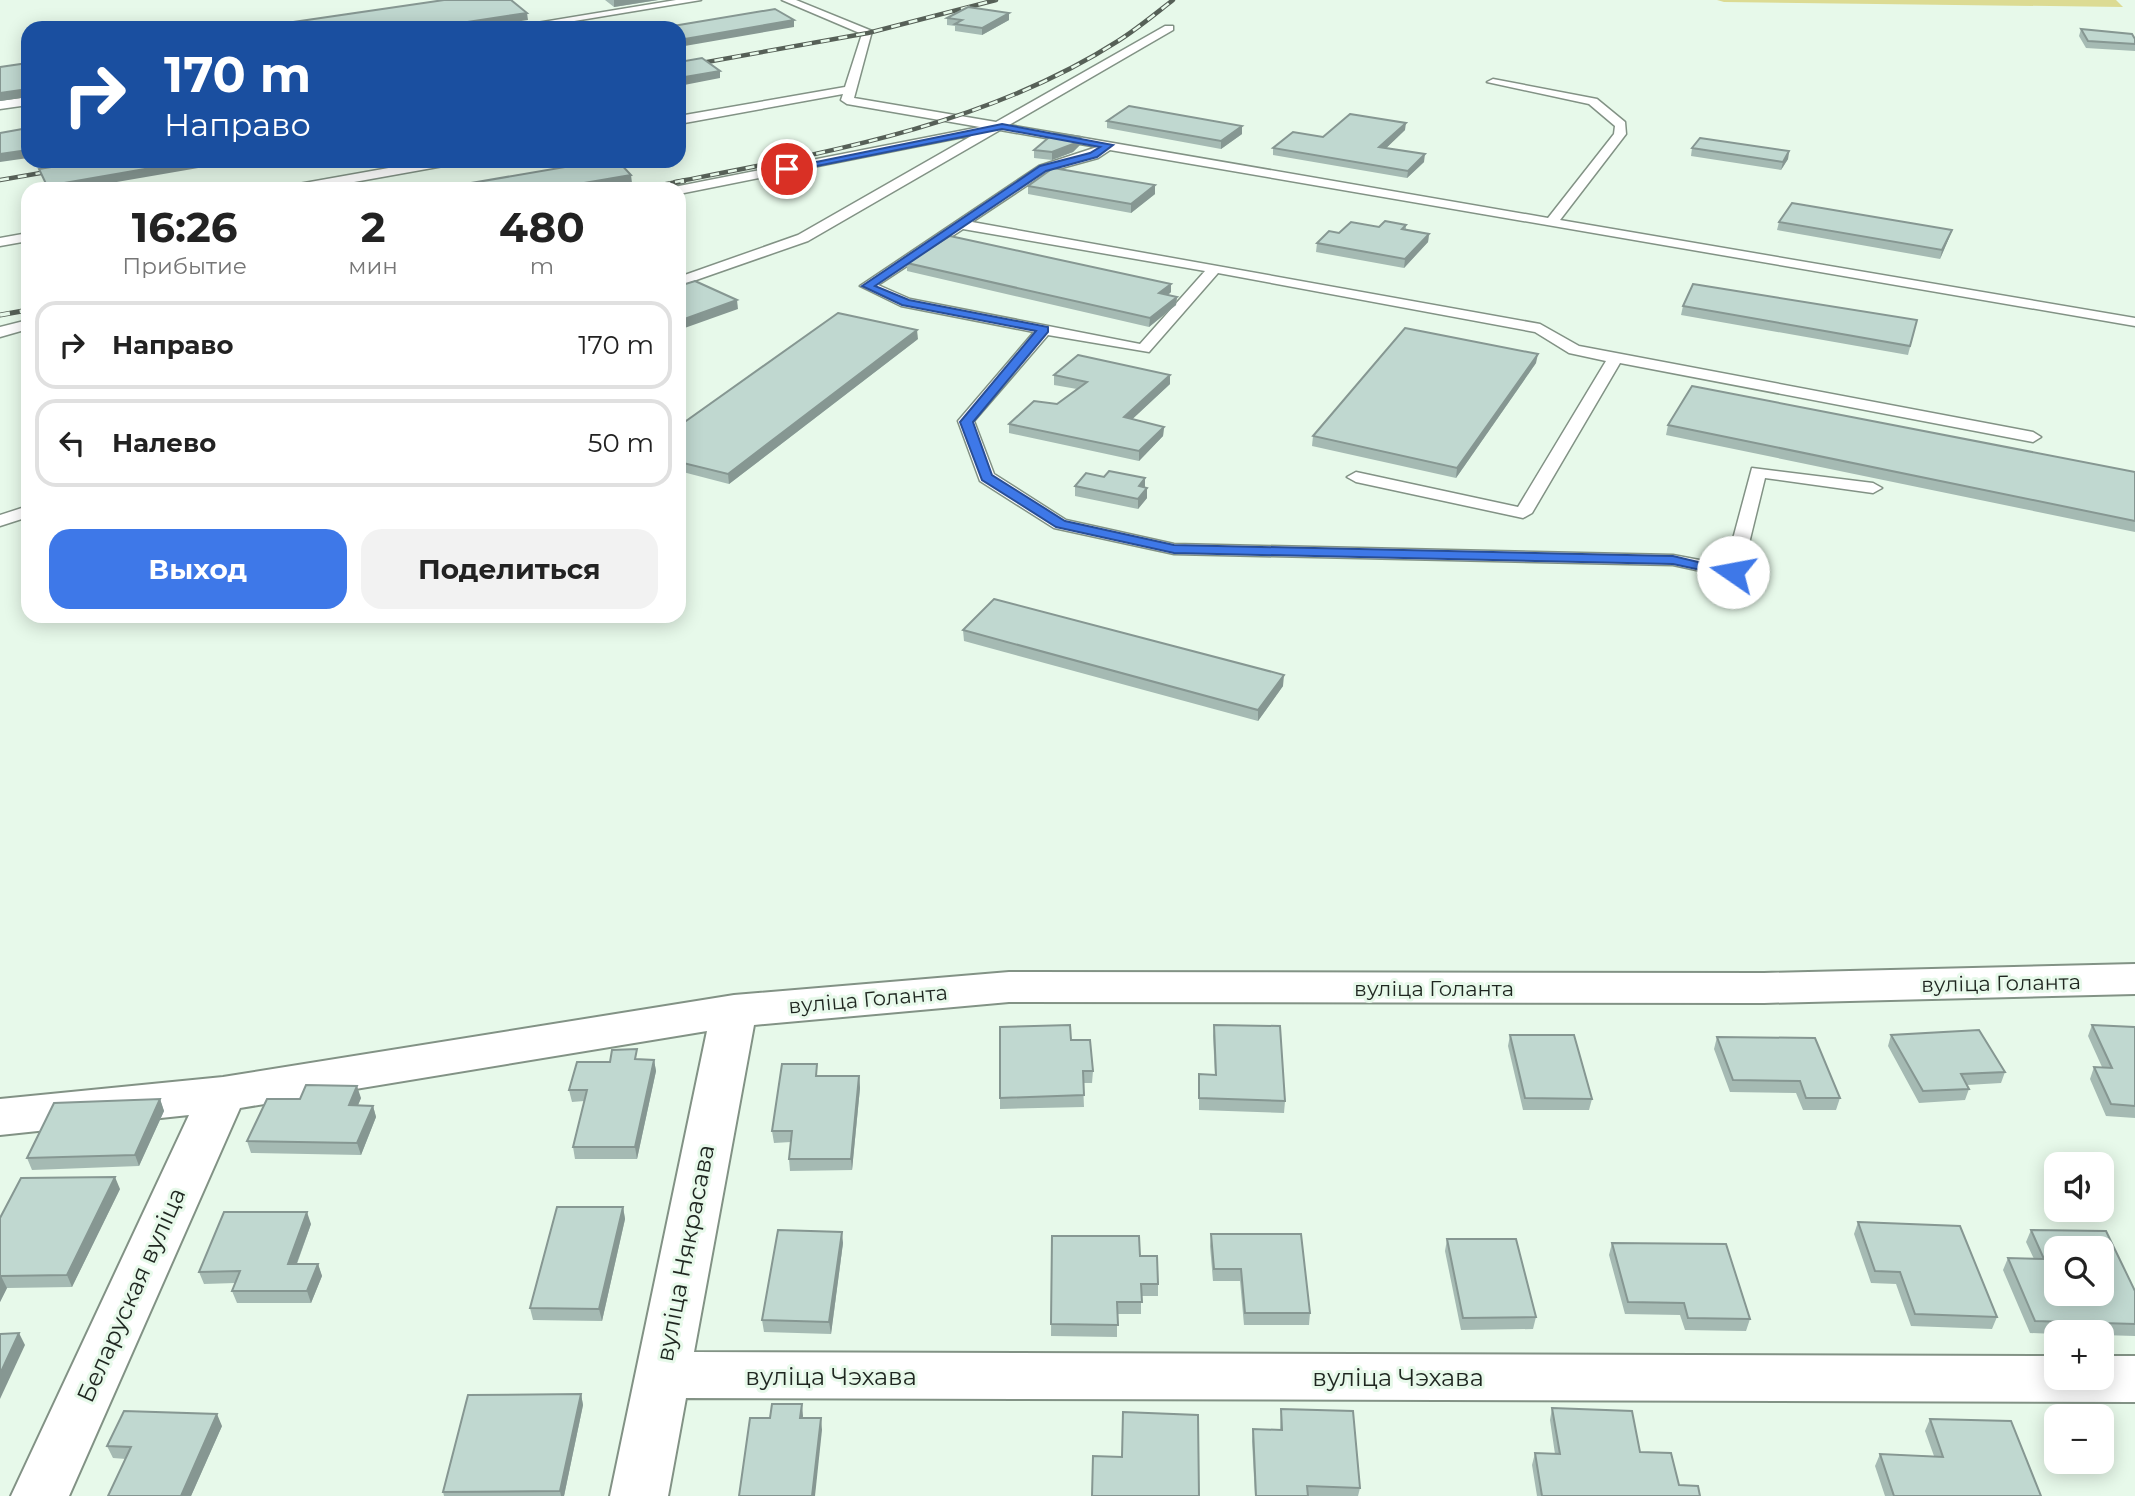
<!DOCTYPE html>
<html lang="ru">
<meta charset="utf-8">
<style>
:root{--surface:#fff;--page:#f2f2f2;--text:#222;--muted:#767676;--line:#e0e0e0;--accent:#3e78e8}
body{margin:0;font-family:Montserrat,sans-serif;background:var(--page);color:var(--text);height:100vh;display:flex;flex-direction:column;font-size:26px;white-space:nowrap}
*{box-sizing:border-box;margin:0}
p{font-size:23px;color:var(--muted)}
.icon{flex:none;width:38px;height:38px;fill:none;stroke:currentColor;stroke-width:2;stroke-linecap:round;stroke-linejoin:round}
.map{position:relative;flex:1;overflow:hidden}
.details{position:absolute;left:21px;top:182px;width:665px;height:441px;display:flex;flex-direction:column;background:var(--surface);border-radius:21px;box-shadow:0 4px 18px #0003}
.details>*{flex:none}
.guide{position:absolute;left:21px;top:21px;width:665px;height:147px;border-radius:21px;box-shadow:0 4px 18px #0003;background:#1a4fa0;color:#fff;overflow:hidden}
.tools{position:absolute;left:2044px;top:1152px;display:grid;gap:14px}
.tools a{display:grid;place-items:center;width:70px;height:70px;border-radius:14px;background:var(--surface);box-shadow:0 4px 18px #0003;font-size:35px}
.pin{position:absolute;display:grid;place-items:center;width:60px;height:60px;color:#fff;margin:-30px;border:4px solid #fff;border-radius:50%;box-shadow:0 2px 7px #0007}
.me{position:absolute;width:77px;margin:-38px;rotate:282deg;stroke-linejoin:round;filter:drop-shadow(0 0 5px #0008)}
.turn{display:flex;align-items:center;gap:24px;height:147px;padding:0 28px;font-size:32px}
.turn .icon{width:91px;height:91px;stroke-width:2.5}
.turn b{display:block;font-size:49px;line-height:60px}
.eta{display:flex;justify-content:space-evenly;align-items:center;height:119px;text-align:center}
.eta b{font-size:42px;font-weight:700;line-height:49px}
.action{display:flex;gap:14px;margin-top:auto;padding:14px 28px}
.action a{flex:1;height:80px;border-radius:21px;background:var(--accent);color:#fff;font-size:28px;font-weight:700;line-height:80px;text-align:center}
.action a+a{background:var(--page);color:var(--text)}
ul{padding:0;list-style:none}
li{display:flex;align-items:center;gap:21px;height:88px;margin:0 14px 10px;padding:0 14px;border:4px solid var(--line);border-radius:21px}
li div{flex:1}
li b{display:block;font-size:26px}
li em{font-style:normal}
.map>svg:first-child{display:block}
.green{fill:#dcdb93}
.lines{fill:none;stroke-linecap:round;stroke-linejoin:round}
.service-casing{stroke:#829285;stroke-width:3}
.minor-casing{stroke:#829285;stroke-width:4}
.service{fill:#fff;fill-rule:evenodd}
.minor{fill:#fff;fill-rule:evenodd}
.rail-far1-casing{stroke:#566057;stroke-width:4.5}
.rail-casing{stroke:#566057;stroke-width:5}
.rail-far1{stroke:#e7f9ea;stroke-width:2.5;stroke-dasharray:9;stroke-linecap:butt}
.rail{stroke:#e7f9ea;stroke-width:3.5;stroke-dasharray:10;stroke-linecap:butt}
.wall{fill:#a5bab3}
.shaded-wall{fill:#869792}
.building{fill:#c0d8d0;stroke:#869792;stroke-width:2;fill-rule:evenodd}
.route{fill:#3e78e8;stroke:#284e97;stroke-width:2}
.labels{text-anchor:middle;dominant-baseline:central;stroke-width:6;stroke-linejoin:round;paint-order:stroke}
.street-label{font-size:21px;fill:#1f2620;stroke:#e7f9ea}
.near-street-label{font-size:24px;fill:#1f2620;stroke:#e7f9ea}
</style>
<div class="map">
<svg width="2135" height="1496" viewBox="0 0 2135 1496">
<rect width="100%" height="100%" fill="#e7f9ea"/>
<polygon class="green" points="1717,0 2116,0 2123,7 1724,2"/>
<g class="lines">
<g class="service-casing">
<g id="service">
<polygon points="676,0 701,0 532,28 506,28"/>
<path d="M782,0H796L872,31L854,98L996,122L1165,26H1173V30L1009,125L1548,218L1614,134L1615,126L1589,104L1487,82L1493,79L1597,99L1625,122L1626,134L1560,220L2135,318V326L1110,150L1098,158L1047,172L972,222L1540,324L1579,346L2033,432L2041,437L2033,442L1620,363L1532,513L1523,518L1356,482L1347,477L1356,472L1518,507L1606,361L1569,353L1535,332L1218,273L1149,352L1048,335L974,421L994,474L1066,520L1174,544L1673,555L1726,565L1752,468L1873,483L1882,488L1873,493L1765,478L1742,572L1733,578L1673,565L1174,554L1054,528L980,481L958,421L1034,332L901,306L860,286L1039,166L1097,147L1000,130L808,241L679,286V277L798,235L973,135L679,194V189L674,187L980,127L847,104L841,100L843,94L679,124V116L845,87L862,34ZM963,229L1205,271L1140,344L910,299L878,285Z"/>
<polygon points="28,97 28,105 0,109 0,101"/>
<polygon points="428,161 455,161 449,165 315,189 286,189 293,185"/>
<polygon points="28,233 28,241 0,246 0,238"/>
<polygon points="28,320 28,329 0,337 0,327"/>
<polygon points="28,506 28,517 0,526 0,515"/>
</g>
</g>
<g class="minor-casing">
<polygon id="minor" points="2135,964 2135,994 1764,1003 1009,1002 754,1025 694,1352 2056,1356 2056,1377 2102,1377 2102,1356 2135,1356 2135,1402 686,1398 668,1496 610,1496 707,1031 240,1108 69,1496 11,1496 189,1115 0,1135 0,1099 223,1077 734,995 1009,972 1764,973"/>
</g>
<use href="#service" class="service"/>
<use href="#minor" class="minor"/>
<g class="rail-far1-casing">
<g id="rail-far1">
<polyline points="679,67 868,33 996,0"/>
<polyline points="0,180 58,170"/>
<path d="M675,182C825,153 987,125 1118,41C1137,29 1155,14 1173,0"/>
</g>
</g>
<g class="rail-casing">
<g id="rail">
<polyline points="641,189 684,181"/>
<polyline points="0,315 28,310"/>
</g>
</g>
<use href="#rail-far1" class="rail-far1"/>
<use href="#rail" class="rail"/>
</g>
<g class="wall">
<polygon points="605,0 658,0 614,7"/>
<polygon points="947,18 1009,20 982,35 955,31 955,26 947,25"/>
<polygon points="2081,29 2135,39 2135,51 2086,48 2079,36"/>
<polygon points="1107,121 1242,126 1242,134 1221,149 1107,128"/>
<polygon points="1405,130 1386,148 1424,162 1407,178 1273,155 1273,148 1323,137"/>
<polygon points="1081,137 1080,145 1073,152 1052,160 1034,158 1034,150"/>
<polygon points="1692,148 1789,151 1788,159 1781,170 1691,156"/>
<polygon points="1028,186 1155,194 1131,213 1028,194"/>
<polygon points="1779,222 1952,230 1949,238 1940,259 1777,230"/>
<polygon points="1406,225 1406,230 1429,234 1428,242 1404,268 1316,252 1317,243 1339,233 1379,227"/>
<polygon points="907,263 1171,292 1168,295 1177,297 1176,305 1149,327 907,271"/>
<polygon points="1683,306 1917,320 1908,355 1681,315"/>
<polygon points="918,339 729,484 679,471 679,426"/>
<polygon points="1536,363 1456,478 1312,446 1313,436"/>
<polygon points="1054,375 1170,384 1132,419 1164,427 1163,436 1139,461 1009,433 1009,424 1057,404 1077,389 1054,385"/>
<polygon points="1668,425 2135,472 2135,532 1666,435"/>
<polygon points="1075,486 1145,488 1147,498 1138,509 1075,496"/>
<polygon points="963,630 1283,686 1258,721 964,641"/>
<polygon points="1214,1025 1285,1101 1284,1113 1199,1110 1199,1074 1215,1075 1213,1036"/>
<polygon points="2092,1025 2135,1027 2135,1118 2106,1116 2090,1079 2094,1067 2102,1067 2088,1036"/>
<polygon points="1000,1027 1071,1040 1093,1071 1092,1083 1083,1083 1084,1107 1000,1109"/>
<polygon points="1510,1035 1592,1099 1589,1110 1523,1110 1508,1046"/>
<polygon points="1891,1035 2005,1072 2001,1083 1967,1085 1969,1089 1965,1100 1919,1103 1888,1046"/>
<polygon points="1717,1037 1840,1098 1836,1110 1803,1110 1796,1093 1730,1092 1714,1049"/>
<polygon points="639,1059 654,1060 656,1071 637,1159 575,1159 573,1147 584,1101 572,1102 569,1090 610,1062"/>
<polygon points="819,1076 859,1076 860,1088 852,1170 790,1171 789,1159 791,1142 774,1143 772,1131"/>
<polygon points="361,1098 358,1105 373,1106 376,1117 361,1155 251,1153 247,1141 300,1099"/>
<polygon points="160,1099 164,1111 139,1166 32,1170 27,1158"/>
<polygon points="120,1189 72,1287 7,1288 0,1302 0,1218"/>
<polygon points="623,1207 625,1219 602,1321 533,1320 530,1308"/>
<polygon points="1858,1222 1997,1317 1992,1329 1911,1326 1896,1284 1871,1283 1854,1234"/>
<polygon points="311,1224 297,1264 318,1264 322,1276 311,1303 237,1303 232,1291 235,1283 204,1284 199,1272"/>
<polygon points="2031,1230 2135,1291 2135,1336 2102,1335 2102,1332 2056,1332 2056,1334 2030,1333 2003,1270 2008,1258 2034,1259 2026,1242"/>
<polygon points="1211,1234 1310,1313 1309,1325 1244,1325 1240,1281 1213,1281 1210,1246"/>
<polygon points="1052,1236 1140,1256 1158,1284 1158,1296 1141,1296 1141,1314 1117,1314 1117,1337 1051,1336"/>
<polygon points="1447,1239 1536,1317 1533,1329 1461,1330 1445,1251"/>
<polygon points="843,1243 831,1334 764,1332 762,1320"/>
<polygon points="1612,1243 1750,1319 1746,1331 1685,1330 1680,1315 1625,1314 1609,1255"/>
<polygon points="581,1394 583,1405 564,1496 444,1496 443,1492"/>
<polygon points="1552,1408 1640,1452 1679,1485 1700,1496 1537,1496 1532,1465 1535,1453 1555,1454 1550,1420"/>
<polygon points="1281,1409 1360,1488 1358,1496 1255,1496 1252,1441 1253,1429 1280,1429"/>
<polygon points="1930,1419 2041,1496 1885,1496 1875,1466 1880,1454 1934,1456 1925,1431"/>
<polygon points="222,1426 191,1496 108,1496 126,1459 113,1458 107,1446"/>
</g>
<g class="shaded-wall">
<polygon points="614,0 658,0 614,7"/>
<polygon points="527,13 528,20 474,28 428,28"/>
<polygon points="1009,13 1009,20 982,35 982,28"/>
<polygon points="794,20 794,27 679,47 679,40"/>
<polygon points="720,71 720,78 679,86 679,78"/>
<polygon points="28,89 28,97 0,101 0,93"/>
<polygon points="1406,123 1405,130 1379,155 1379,147"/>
<polygon points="1242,126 1242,134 1221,149 1221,141"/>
<polygon points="1081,137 1080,145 1073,152 1052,160 1052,152"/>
<polygon points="28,150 28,158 0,162 0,154"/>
<polygon points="1789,151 1788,159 1781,170 1783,162"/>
<polygon points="1425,154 1424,162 1407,178 1408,171"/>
<polygon points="191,161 239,161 76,189 48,189 47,186"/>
<polygon points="631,175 632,183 596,189 549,189"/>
<polygon points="1155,185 1155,194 1131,213 1131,204"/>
<polygon points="1952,230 1949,238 1940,259 1942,250"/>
<polygon points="1429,234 1428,242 1404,268 1405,259"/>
<polygon points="1171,284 1171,292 1159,302 1159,293"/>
<polygon points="1177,297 1176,305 1149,327 1150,318"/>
<polygon points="737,300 738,309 679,330 679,321"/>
<polygon points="917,330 918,339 729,484 728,474"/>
<polygon points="1538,354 1536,363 1456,478 1457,468"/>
<polygon points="1170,375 1170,384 1124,427 1124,417"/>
<polygon points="1164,427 1163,436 1139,461 1139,451"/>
<polygon points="1145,478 1145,488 1139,486"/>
<polygon points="1147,488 1147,498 1138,509 1138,499"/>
<polygon points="1284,675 1283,686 1258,721 1258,710"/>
<polygon points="654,1060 656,1071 637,1159 635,1147"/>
<polygon points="859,1076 860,1088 852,1170 851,1159"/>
<polygon points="357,1086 361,1098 353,1117 349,1105"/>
<polygon points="160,1099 164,1111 139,1166 135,1155"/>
<polygon points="373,1106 376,1117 361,1155 357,1143"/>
<polygon points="115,1177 120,1189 72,1287 67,1275"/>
<polygon points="623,1207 625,1219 602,1321 599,1309"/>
<polygon points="307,1212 311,1224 292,1276 288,1264"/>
<polygon points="842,1232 843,1243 831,1334 829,1322"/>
<polygon points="318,1264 322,1276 311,1303 307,1291"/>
<polygon points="1,1276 7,1288 0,1302 0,1278"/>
<polygon points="19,1333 25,1345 0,1399 0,1374"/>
<polygon points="581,1394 583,1405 564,1496 561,1496 560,1491"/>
<polygon points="802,1404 803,1416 801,1430 800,1418"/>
<polygon points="217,1414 222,1426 191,1496 181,1496"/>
<polygon points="821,1418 822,1430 815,1496 812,1496"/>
</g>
<g class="building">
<polygon points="444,0 511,0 527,13 428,28 268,28 266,26"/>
<polygon points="968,7 1009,13 982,28 955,24 962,20 947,18"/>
<polygon points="775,9 794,20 679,40 679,28 661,28"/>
<polygon points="2081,29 2132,34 2135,39 2135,44 2088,41"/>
<polygon points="702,58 720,71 679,78 679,62"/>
<polygon points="28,63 28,89 0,93 0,67"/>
<polygon points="1129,106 1242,126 1221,141 1107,121"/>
<polygon points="1350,114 1406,123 1379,147 1425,154 1408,171 1273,148 1293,132 1323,137"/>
<polygon points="28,128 28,150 0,154 0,133"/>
<polygon points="1054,133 1081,137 1073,144 1052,152 1034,150"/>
<polygon points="1700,138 1789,151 1783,162 1692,148"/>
<polygon points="88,161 191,161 47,186 39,169"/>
<polygon points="600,161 618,161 631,175 549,189 436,189"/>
<polygon points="1053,168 1155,185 1131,204 1028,186"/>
<polygon points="1792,203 1952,230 1942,250 1779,222"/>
<polygon points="1385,221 1406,225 1402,229 1429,234 1405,259 1317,243 1329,231 1339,233 1351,222 1379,227"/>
<polygon points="950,236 1171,284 1159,293 1177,297 1150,318 907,263"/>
<polygon points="695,281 737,300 679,321 679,286"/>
<polygon points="1693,284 1917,320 1910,346 1683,306"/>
<polygon points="838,313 917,330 728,474 679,462 679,426"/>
<polygon points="1405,328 1538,354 1457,468 1313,436"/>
<polygon points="1078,355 1170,375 1124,417 1164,427 1139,451 1009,424 1034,401 1057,404 1087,382 1054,375"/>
<polygon points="1692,386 2135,472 2135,521 1668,425"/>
<polygon points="1109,471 1145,478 1139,486 1147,488 1138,499 1075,486 1086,473 1104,477"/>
<polygon points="994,599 1284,675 1258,710 963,630"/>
<polygon points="1070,1025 1071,1040 1090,1040 1093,1071 1083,1071 1084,1095 1000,1098 1000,1027"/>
<polygon points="1214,1025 1280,1026 1285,1101 1199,1098 1199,1074 1216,1075"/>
<polygon points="2092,1025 2135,1027 2135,1106 2111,1104 2094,1067 2112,1068"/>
<polygon points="1979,1030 2005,1072 1961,1074 1969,1089 1923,1091 1891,1035"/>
<polygon points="1510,1035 1574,1035 1592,1099 1525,1098"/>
<polygon points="1717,1037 1815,1038 1840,1098 1806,1098 1800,1081 1733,1080"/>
<polygon points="637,1049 635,1059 654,1060 635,1147 573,1147 587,1090 569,1090 577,1062 610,1062 612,1050"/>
<polygon points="782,1064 817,1064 816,1076 859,1076 851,1159 789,1159 792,1131 772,1131"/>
<polygon points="306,1085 357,1086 349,1105 373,1106 357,1143 247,1141 267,1099 300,1099"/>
<polygon points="160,1099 135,1155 27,1158 54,1103"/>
<polygon points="115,1177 67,1275 1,1276 0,1278 0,1218 21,1178"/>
<polygon points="557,1207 623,1207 599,1309 530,1308"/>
<polygon points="224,1212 307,1212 288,1264 318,1264 307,1291 232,1291 240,1271 199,1272"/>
<polygon points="1858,1222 1960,1226 1997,1317 1915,1314 1900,1272 1875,1271"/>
<polygon points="778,1230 842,1232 829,1322 762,1320"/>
<path d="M2031,1230L2106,1231L2135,1291V1324L2035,1321L2008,1258L2044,1259ZM2056,1248H2102V1293H2056Z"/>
<polygon points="1211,1234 1301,1234 1310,1313 1245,1313 1241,1269 1214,1269"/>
<polygon points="1052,1236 1139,1236 1140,1256 1157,1256 1158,1284 1141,1284 1142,1302 1117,1302 1118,1325 1051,1324"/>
<polygon points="1447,1239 1516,1239 1536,1317 1463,1318"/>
<polygon points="1612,1243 1726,1244 1750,1319 1688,1318 1684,1303 1628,1302"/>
<polygon points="19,1333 0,1374 0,1334"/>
<polygon points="581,1394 560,1491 443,1492 468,1395"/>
<polygon points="772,1404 802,1404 800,1418 821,1418 812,1496 739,1496 750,1418 770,1418"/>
<polygon points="1552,1408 1632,1411 1640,1452 1671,1453 1679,1485 1698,1486 1700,1496 1542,1496 1535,1453 1560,1454"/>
<polygon points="1281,1409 1353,1411 1360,1488 1307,1486 1308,1496 1256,1496 1253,1429 1282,1430"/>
<polygon points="124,1411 217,1414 181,1496 108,1496 131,1447 107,1446"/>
<polygon points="1123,1412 1198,1415 1199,1496 1092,1496 1093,1456 1122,1457"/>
<polygon points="1930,1419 2011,1421 2041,1496 1894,1496 1880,1454 1943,1457"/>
</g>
<polygon class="route" points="1002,124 1113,145 1097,157 1046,171 875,286 909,300 1048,327 1048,332 973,422 992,475 1065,521 1174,545 1673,556 1740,572 1733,577 1673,564 1174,553 1056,527 982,480 960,422 1036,331 902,305 862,286 1040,166 1090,153 1100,147 1002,129 787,172 782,169"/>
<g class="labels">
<g class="street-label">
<text transform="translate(2001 983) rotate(-1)">вуліца Голанта</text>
<text x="1434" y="988">вуліца Голанта</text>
<text transform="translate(868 999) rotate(-5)">вуліца Голанта</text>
</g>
<g class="near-street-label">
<text transform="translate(685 1253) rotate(-79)">вуліца Някрасава</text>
<text transform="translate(131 1295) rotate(-66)">Беларуская вуліца</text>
<text x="831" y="1376">вуліца Чэхава</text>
<text x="1398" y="1377">вуліца Чэхава</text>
</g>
</g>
</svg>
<div class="tools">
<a><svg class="icon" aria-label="sound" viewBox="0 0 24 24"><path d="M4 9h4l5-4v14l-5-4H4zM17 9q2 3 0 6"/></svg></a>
<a><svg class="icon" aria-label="search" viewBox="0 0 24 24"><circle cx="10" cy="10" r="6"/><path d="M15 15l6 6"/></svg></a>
<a>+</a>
<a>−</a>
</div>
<div class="pin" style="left:787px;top:169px;background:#d93025"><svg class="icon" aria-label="arrive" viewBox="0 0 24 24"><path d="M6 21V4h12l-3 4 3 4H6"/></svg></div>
<svg class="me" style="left:1733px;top:572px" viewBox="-20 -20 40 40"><circle r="19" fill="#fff"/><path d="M0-13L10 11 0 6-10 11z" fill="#3e78e8"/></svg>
<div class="guide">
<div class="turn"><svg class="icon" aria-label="right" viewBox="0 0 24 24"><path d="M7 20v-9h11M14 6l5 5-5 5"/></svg><div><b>170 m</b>Направо</div></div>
</div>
<section class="details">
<div class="eta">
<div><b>16:26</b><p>Прибытие</p></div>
<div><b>2</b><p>мин</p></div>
<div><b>480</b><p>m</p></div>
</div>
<ul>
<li><svg class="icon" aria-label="right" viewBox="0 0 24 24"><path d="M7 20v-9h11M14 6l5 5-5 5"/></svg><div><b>Направо</b></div><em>170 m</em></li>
<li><svg class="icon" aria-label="left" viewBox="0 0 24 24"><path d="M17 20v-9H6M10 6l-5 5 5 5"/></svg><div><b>Налево</b></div><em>50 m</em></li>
</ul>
<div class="action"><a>Выход</a><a>Поделиться</a></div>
</section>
</div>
